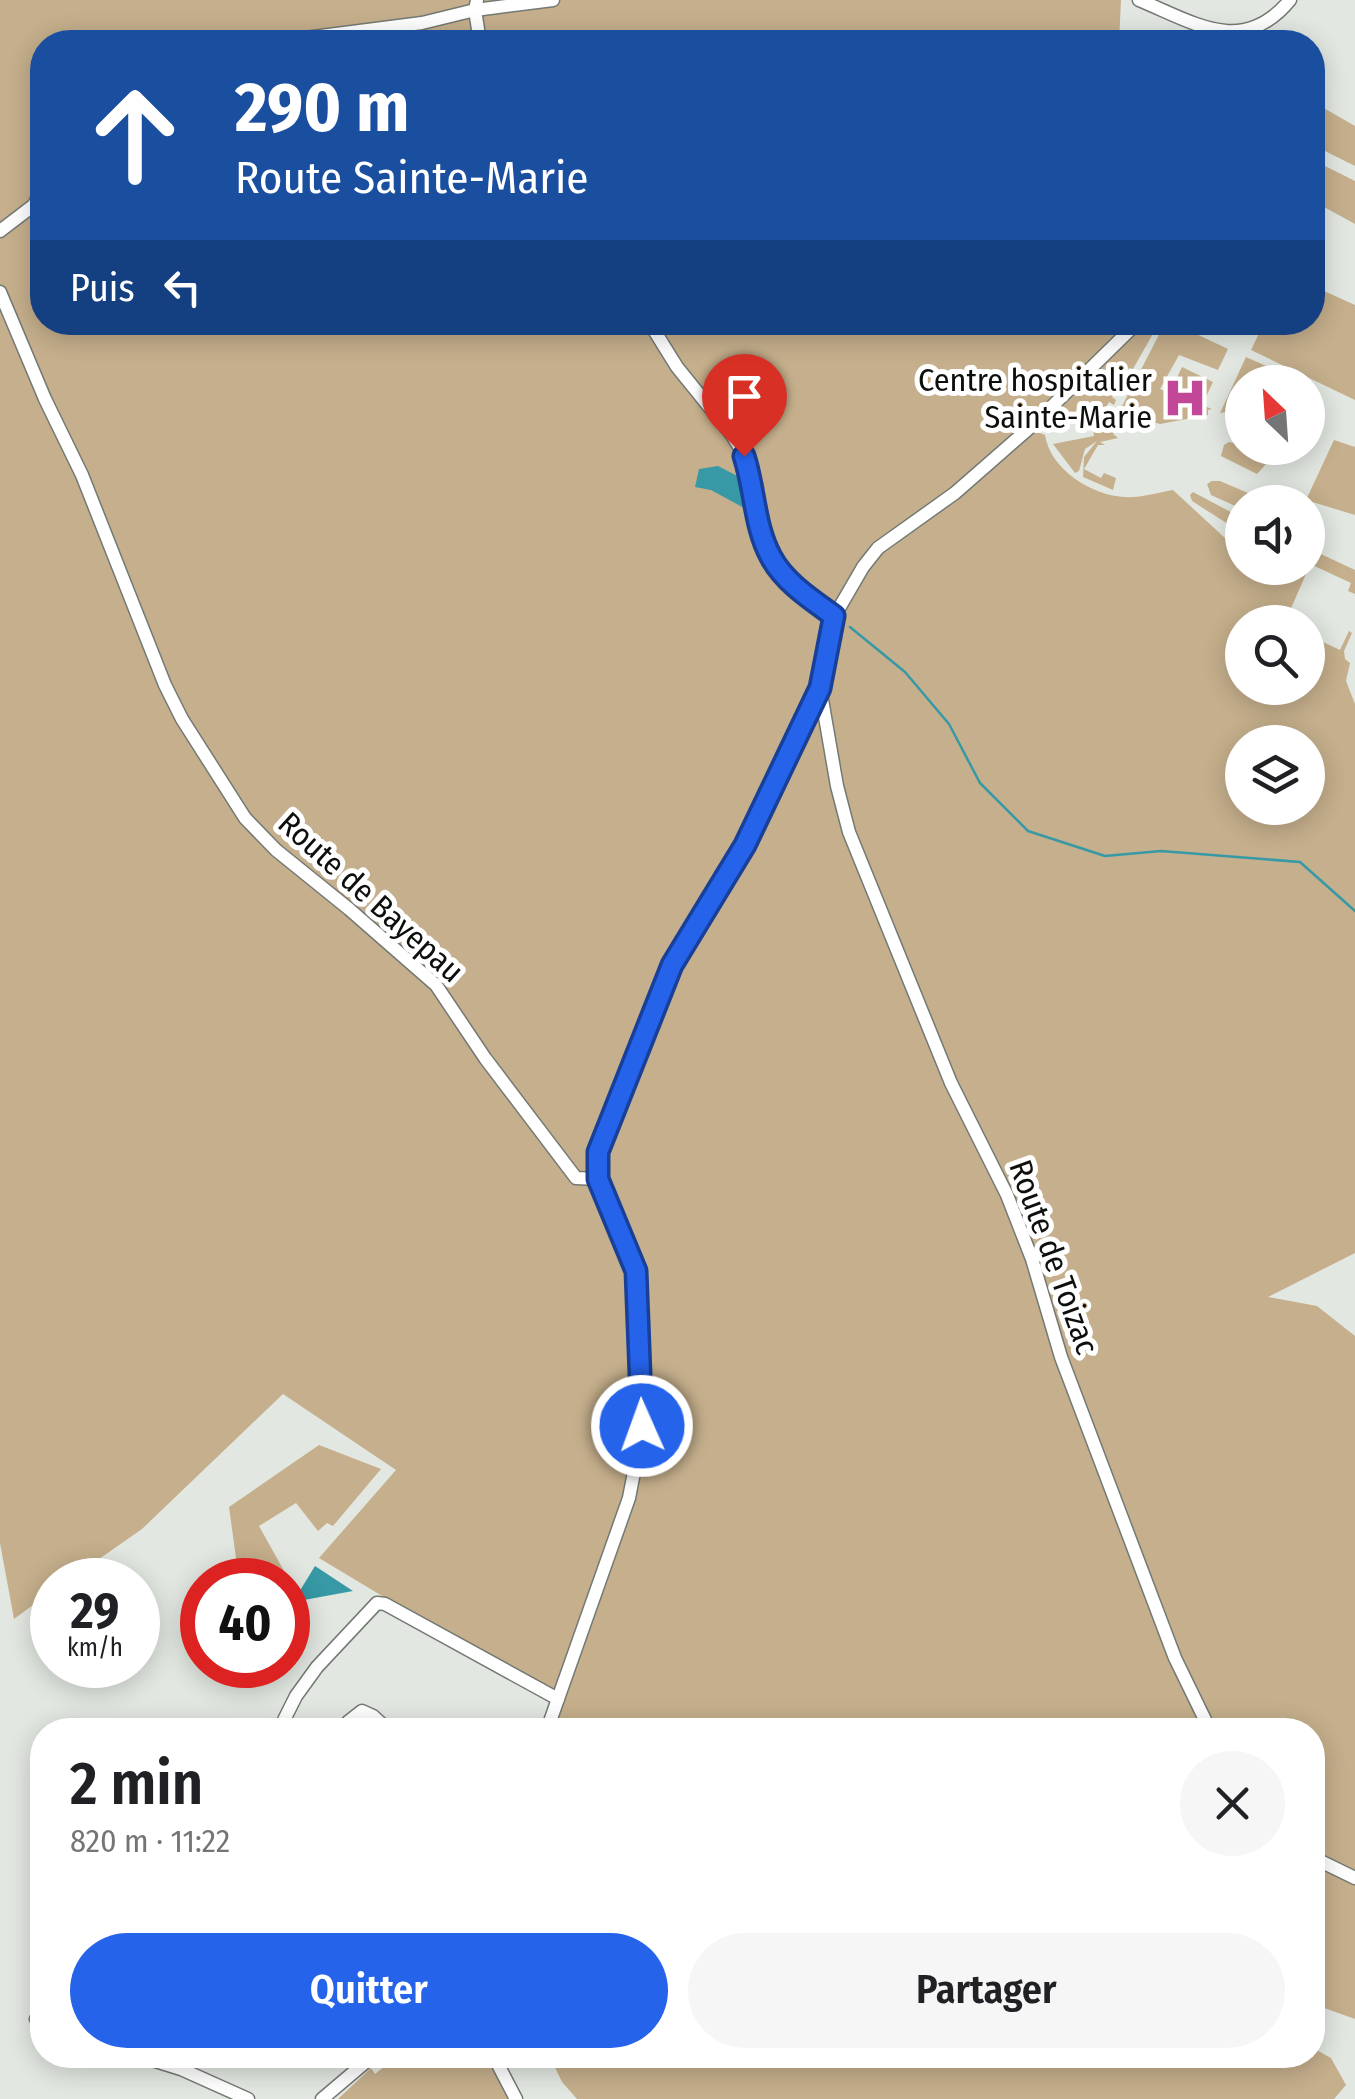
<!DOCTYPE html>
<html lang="fr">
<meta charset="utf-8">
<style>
:root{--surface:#fff;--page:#f6f6f6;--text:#202124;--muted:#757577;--accent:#2563eb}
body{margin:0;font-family:"Fira Sans Condensed",sans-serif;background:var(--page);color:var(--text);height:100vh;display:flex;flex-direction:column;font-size:38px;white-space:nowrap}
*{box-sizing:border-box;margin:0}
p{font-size:32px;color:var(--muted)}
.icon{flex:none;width:55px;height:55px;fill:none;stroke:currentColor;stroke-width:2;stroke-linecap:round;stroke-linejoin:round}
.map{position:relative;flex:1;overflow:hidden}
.side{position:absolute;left:30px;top:1718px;width:1295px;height:350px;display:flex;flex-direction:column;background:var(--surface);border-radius:40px;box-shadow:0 5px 25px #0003}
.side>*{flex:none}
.guide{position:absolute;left:30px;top:30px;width:1295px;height:305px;border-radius:40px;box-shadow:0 5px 25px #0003;background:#1a4fa0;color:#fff;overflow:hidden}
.needle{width:65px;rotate:335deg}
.tools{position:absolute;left:1225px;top:365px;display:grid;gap:20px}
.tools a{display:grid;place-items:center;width:100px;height:100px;border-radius:50%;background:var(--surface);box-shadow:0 5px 25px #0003;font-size:50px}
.speed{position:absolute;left:30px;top:1558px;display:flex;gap:20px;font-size:50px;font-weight:700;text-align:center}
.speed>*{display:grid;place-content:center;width:130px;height:130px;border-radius:50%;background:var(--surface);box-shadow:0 5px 25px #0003;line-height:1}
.speed small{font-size:25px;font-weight:400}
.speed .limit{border:15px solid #d22;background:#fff;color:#111}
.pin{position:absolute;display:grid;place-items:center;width:85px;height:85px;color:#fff;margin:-102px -42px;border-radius:50% 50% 50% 0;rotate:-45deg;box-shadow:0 0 10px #0007}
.pin .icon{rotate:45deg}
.me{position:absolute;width:110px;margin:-55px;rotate:358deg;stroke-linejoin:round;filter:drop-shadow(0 0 8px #0008)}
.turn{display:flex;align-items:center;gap:35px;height:210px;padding:0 40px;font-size:45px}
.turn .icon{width:130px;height:130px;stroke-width:2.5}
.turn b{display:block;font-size:70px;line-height:85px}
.then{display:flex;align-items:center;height:95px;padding:0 40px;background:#0003;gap:20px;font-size:38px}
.round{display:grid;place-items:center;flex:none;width:105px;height:105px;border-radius:52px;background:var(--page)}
.head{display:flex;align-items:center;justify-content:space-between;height:170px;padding:0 40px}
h1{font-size:60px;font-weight:600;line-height:75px}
.primary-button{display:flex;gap:20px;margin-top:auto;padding:20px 40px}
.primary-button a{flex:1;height:115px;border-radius:60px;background:var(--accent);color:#fff;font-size:40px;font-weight:600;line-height:115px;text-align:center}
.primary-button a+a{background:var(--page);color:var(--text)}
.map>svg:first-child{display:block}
.green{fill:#c5af8c;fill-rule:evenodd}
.water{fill:#3799a5}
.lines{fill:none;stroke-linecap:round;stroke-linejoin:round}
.stream{stroke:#3799a5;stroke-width:2.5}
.minor-casing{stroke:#747973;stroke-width:15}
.minor{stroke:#fff;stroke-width:12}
.route-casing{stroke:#184099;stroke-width:25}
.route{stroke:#2563eb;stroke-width:18}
.labels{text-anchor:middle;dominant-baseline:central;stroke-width:10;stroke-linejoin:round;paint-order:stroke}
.poi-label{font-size:32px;fill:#0d0f0c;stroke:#fff;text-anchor:end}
.street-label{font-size:32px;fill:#0d0f0c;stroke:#fff}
</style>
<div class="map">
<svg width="1355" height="2099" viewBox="0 0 1355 2099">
<rect width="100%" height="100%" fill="#e2e8e1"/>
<g class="green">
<path d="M0,0H1121L1119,42H42V322L1130,323L1022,425L1007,454L1035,431L1045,435C1050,469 1091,495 1124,497C1140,498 1157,493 1173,490L1226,539L1229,540L1232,532L1242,537V568H1305L1306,574L1285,622H1242V688H1308V635L1340,650L1349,631L1352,633L1344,651L1345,659L1350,663L1346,681L1355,704V1253L1268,1297L1317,1306L1355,1336V2019L1313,2004L1312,1730H542L555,1690L442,1632L319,1558L396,1470L283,1394L142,1529L69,1580H52V1591L14,1619L0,1543ZM1242,742H1308V808H1242Z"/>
<polygon points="1322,107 1355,126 1355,166 1313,145 1316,114"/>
<polygon points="1313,160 1355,181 1355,224 1313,201"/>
<polygon points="1313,286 1355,305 1355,400 1251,350 1264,323 1312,322"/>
<polygon points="1147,323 1159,323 1133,369 1129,368 1112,397 1116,400 1114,405 1109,402 1099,420 1094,421 1092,415 1050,424 1051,429 1045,427 1043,424"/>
<polygon points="1165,323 1192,323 1189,329 1192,332 1228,349 1218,370 1179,355 1160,389 1170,393 1182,367 1213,382 1202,405 1212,409 1208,410 1208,415 1160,424 1144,419 1125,423 1118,414"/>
<polygon points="1246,357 1303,382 1242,382 1242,429 1234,425 1232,411 1220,413"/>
<polygon points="1105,426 1120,426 1113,434 1118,438 1100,442 1105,445 1098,445 1084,469 1101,478 1104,473 1116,478 1113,490 1083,477 1084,457 1097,441 1085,449 1079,471 1075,473 1053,444 1094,436 1093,429"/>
<polygon points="1334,440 1355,447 1355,515 1306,500"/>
<polygon points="1229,442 1242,445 1267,463 1257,474 1221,456 1224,445"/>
<polygon points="1212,481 1220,481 1269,502 1242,502 1242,509 1211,495 1207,484"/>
<polygon points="1193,492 1242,518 1242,533 1192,501 1190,495"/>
<polygon points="1308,548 1355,570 1355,594 1348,591 1351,583 1308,563"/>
<polygon points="319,1445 381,1469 333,1526 327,1523 318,1531 296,1503 259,1526 288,1578 294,1583 288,1599 288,1580 239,1580 229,1507"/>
<polygon points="1313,2048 1331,2058 1346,2085 1334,2099 577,2099 562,2082 549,2055 1312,2055"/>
<polygon points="399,2055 488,2055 510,2099 338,2099 371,2068 375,2074"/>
</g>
<g class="water">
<polygon points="718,466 747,481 746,509 711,490 695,487 699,469"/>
<polygon points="315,1566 353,1591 293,1602"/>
</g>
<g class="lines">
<polyline class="stream" points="850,627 905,672 949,724 980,783 1028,831 1105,856 1161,851 1300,862 1355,911"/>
<g class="minor-casing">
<g id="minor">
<polyline points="477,0 475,10 480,42"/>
<path d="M1139,0C1195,23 1243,57 1290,0"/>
<polyline points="274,42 422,23 475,10 553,0"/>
<polyline points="0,231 34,205 42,187"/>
<polyline points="0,292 45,399 82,475 165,685 182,719 245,818 276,850 349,909 436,985 485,1058 576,1178 598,1179"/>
<polyline points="649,322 677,367 732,435 745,456 760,528 771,558 804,595 834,617"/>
<polyline points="820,688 837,786 849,832 951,1083 1007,1195 1032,1259 1061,1357 1175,1658 1210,1730"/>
<polyline points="279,1730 296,1696 317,1667 377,1603 385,1604 558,1699"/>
<polyline points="345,1730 348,1722 362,1711 373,1716 388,1730"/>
<polyline points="547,1730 629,1498 643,1426 636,1271 598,1179 598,1152 651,1013 697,920 745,845 820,688 834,617 863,567 878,548 955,493 1035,423 1138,322"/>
<polyline points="1312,1857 1355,1878"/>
<polyline points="36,2019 42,2022"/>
<polyline points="136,2055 181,2069 248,2099"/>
<polyline points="493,2055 516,2099"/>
<polyline points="322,2099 374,2055"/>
</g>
</g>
<use href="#minor" class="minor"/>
</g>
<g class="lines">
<g class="route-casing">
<path id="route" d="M642,1426L636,1271L598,1179V1152L672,965L745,845L820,688L834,616C812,600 784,582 771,557C754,526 755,489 744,456"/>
</g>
<use href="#route" class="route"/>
</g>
<defs>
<g id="hospital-bare" transform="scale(3.45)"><path d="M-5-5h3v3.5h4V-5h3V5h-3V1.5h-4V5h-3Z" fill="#c24799" stroke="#fff" stroke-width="2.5" paint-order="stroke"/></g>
</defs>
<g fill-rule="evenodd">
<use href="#hospital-bare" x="1185" y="398"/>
</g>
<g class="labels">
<g class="poi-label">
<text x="1152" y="380">Centre hospitalier<tspan x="1152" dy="37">Sainte-Marie</tspan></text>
</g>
<g class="street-label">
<text transform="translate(371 897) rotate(42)">Route de Bayepau</text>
<text transform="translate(1054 1257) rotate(70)">Route de Toizac</text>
</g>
</g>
</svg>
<div class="tools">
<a><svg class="needle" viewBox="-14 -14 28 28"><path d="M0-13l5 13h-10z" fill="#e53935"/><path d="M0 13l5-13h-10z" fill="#757577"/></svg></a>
<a><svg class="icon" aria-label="sound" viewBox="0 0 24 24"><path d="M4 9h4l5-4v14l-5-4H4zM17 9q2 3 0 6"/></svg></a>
<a><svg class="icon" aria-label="search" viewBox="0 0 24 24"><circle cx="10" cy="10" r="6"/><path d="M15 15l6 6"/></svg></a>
<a><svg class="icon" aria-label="layers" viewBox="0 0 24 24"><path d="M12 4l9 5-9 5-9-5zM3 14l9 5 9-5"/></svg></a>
</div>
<div class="speed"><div>29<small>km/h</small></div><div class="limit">40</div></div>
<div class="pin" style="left:744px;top:456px;background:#d93025"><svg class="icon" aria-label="arrive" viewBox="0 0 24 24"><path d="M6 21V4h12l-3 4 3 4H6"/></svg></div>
<svg class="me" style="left:642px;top:1426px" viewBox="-20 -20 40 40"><circle r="17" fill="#2563eb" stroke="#fff" stroke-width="3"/><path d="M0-11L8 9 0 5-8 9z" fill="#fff"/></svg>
<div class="guide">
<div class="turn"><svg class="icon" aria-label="ahead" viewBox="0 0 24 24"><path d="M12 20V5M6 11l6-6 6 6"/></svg><div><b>290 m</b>Route Sainte-Marie</div></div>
<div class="then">Puis<svg class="icon" aria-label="left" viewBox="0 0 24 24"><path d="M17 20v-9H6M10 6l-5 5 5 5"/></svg></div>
</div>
<section class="side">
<div class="head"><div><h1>2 min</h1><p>820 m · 11:22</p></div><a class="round"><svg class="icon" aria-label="close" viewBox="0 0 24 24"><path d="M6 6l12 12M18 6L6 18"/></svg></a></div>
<div class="primary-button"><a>Quitter</a><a>Partager</a></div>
</section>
</div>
